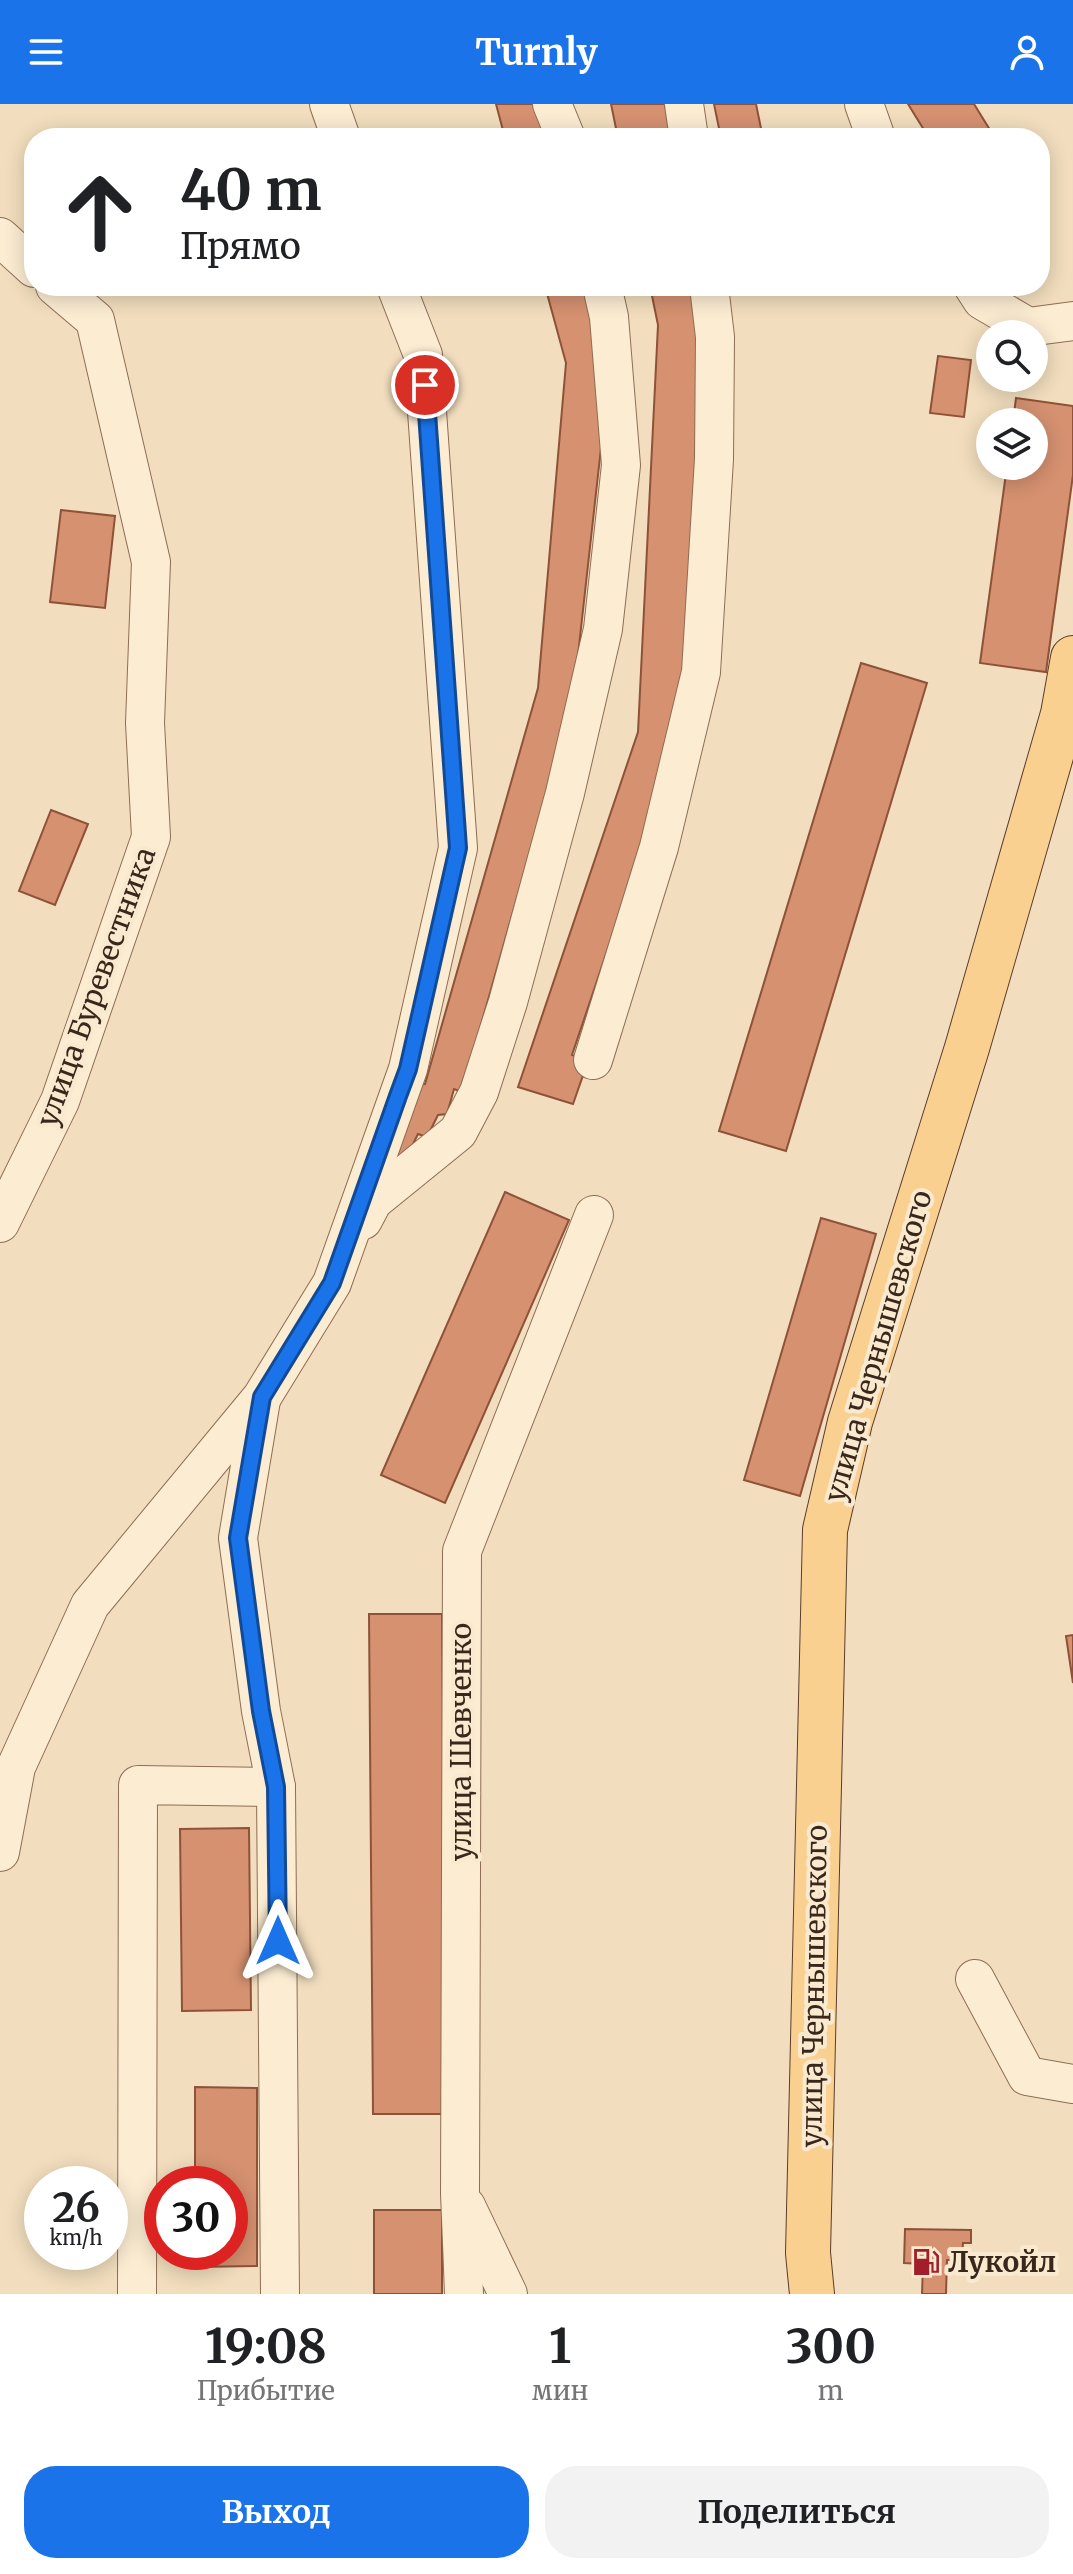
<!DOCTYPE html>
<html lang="ru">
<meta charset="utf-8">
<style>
:root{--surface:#fff;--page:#f2f2f2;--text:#202124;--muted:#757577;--accent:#1a73e8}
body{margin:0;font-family:Merriweather,serif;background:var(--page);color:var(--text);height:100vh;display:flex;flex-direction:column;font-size:30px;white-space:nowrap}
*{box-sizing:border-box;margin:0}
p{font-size:26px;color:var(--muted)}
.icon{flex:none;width:44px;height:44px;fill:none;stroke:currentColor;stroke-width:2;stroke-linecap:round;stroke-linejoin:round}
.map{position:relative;height:2190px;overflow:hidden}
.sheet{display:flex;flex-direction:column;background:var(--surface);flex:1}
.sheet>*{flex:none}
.hud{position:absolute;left:24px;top:24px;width:1026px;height:168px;border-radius:32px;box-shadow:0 4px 20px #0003;background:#fff;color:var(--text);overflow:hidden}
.tools{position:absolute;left:976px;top:216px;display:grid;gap:16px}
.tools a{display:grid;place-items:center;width:72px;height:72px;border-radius:50%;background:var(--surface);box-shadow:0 4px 20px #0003;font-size:40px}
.speed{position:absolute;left:24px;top:2062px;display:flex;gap:16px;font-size:40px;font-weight:700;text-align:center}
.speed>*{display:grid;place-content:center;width:104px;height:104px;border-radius:50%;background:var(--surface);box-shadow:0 4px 20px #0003;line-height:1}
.speed small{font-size:20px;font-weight:400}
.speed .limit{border:12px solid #d22;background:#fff;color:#111}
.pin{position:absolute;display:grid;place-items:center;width:68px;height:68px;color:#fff;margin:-34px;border:4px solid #fff;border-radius:50%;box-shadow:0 2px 8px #0007}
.me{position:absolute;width:88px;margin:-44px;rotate:0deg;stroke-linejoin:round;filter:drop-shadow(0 0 6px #0008)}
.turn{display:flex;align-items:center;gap:28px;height:168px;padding:0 24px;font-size:36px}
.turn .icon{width:104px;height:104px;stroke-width:2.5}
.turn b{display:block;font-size:56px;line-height:68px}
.eta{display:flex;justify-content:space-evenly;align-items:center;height:136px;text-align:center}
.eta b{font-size:48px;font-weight:700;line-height:56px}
.button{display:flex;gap:16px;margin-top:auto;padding:16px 24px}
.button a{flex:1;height:92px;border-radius:32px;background:var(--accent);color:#fff;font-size:32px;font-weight:700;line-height:92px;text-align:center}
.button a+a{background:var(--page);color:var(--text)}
header{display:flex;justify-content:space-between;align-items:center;height:104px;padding:0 24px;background:var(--accent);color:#fff;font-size:36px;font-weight:700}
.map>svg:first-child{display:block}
.building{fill:#d59170;stroke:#8e5238;stroke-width:2}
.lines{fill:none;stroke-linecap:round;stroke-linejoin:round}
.minor-casing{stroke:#8d6d55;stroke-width:40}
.major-casing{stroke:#5a3c2a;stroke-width:46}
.minor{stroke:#fcecd2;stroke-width:38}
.major{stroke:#fad091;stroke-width:44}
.route-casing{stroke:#114b97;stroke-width:20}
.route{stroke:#1a73e8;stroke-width:14}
.labels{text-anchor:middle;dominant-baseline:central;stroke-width:8;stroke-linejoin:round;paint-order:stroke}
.street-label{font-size:28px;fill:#3a271b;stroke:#f9e9ce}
.poi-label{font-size:28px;font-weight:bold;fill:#3a271b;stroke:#f9e9ce;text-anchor:start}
</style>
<header><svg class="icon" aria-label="menu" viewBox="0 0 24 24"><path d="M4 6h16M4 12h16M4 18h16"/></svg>Turnly<svg class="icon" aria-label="person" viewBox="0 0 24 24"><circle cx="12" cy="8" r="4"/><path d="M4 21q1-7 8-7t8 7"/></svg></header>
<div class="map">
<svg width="1073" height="2190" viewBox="0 0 1073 2190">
<rect width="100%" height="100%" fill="#f2debe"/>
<g class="building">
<polygon points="496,0 538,0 548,34 505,34"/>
<polygon points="611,0 665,0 671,34 618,34"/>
<polygon points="714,0 756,0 763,34 721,34"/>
<polygon points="908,0 974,0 995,34 929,34"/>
<polygon points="545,182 589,182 609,272 573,596 462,988 454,985 447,1010 438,1011 427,1033 418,1030 404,1058 385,1049 417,981 425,980 538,584 566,259"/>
<polygon points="650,182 696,182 702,279 678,637 572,951 588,957 573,1000 518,983 638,628 658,221"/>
<polygon points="938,252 971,256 964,313 930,309"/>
<polygon points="1016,294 1073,302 1073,371 1046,568 980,559 1007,362 1034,362 1034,318 1013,318"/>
<polygon points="61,406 115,412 105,504 50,498"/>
<polygon points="861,559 927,579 786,1047 719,1027"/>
<polygon points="51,706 88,720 55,801 19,787"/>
<polygon points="505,1088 569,1116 445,1399 381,1371"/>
<polygon points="821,1114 876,1130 800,1392 744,1376"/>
<polygon points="369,1510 442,1510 446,2010 373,2010"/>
<polygon points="1073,1531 1073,1579 1066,1532"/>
<polygon points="249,1724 251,1906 182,1907 180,1725"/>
<polygon points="195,1983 257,1984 257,2162 196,2163 196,2148 230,2148 230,2080 195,2080"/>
<rect x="374" y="2106" width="68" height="84"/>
<polygon points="905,2125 971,2126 971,2139 963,2139 962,2156 947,2156 946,2190 922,2190 923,2160 904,2159"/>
</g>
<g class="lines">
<g class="minor-casing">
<g id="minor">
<polyline points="329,0 341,34"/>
<polyline points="552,0 566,34"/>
<polyline points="684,0 689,34"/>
<polyline points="864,0 876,34"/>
<polyline points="0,133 34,164"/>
<polyline points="973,182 982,196 1028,223 1073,217"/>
<polyline points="593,956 659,743 701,568 714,355 715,233 709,182"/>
<polyline points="363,1116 373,1097 458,1028 479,988 508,898 565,689 603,525 621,361 609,213 602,182"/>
<polyline points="0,1119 60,997 151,733 145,619 151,458 95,216 55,182"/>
<polyline points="261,1296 238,1434 261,1607 276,1683 280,2190"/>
<polyline points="0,1748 16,1663 90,1501 262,1293 332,1179 408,965 458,744 423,251 396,182"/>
<polyline points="975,1875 1027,1972 1073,1980"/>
<polyline points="466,2102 508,2190"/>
<polyline points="137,2190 138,1681 276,1683"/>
<polyline points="464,2190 460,2089 462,1447 594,1111"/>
</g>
</g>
<g class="major-casing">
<polyline id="major" points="812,2190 808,2149 825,1426 850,1318 967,944 1063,610 1073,554"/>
</g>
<use href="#minor" class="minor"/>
<use href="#major" class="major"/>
</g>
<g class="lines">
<g class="route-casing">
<polyline id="route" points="278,1837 276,1683 261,1607 238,1434 262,1293 332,1179 398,992 408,965 458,744 425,281"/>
</g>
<use href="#route" class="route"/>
</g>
<defs>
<g id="fuel-bare" transform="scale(2.16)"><path d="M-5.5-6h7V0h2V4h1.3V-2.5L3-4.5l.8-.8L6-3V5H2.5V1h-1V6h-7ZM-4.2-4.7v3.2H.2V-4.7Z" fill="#a21e2b" stroke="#f9e9ce" stroke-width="2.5" paint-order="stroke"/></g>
</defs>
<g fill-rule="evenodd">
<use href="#fuel-bare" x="926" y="2158"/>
</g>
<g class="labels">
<g class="street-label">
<text transform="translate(96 883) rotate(-70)">улица Буревестника</text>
<text transform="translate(878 1242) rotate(-74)">улица Чернышевского</text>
<text transform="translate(461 1638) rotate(-90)">улица Шевченко</text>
<text transform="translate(814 1882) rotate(-89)">улица Чернышевского</text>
</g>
<g class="poi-label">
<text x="948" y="2158">Лукойл</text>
</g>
</g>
</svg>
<div class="tools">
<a><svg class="icon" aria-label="search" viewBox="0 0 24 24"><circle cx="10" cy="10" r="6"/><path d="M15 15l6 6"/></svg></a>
<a><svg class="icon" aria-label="layers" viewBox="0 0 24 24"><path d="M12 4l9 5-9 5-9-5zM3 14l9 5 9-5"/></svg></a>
</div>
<div class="speed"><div>26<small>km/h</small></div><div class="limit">30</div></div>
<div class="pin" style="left:425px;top:281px;background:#d93025"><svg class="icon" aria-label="arrive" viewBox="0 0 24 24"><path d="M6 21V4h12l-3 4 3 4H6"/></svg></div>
<svg class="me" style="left:278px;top:1837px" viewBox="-20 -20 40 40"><path d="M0-17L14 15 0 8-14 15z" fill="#1a73e8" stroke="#fff" stroke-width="4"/></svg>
<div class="hud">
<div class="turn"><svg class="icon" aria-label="ahead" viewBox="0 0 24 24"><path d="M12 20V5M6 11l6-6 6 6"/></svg><div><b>40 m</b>Прямо</div></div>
</div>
</div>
<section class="sheet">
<div class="eta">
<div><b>19:08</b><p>Прибытие</p></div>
<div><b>1</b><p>мин</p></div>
<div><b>300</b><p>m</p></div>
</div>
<div class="button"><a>Выход</a><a>Поделиться</a></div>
</section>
